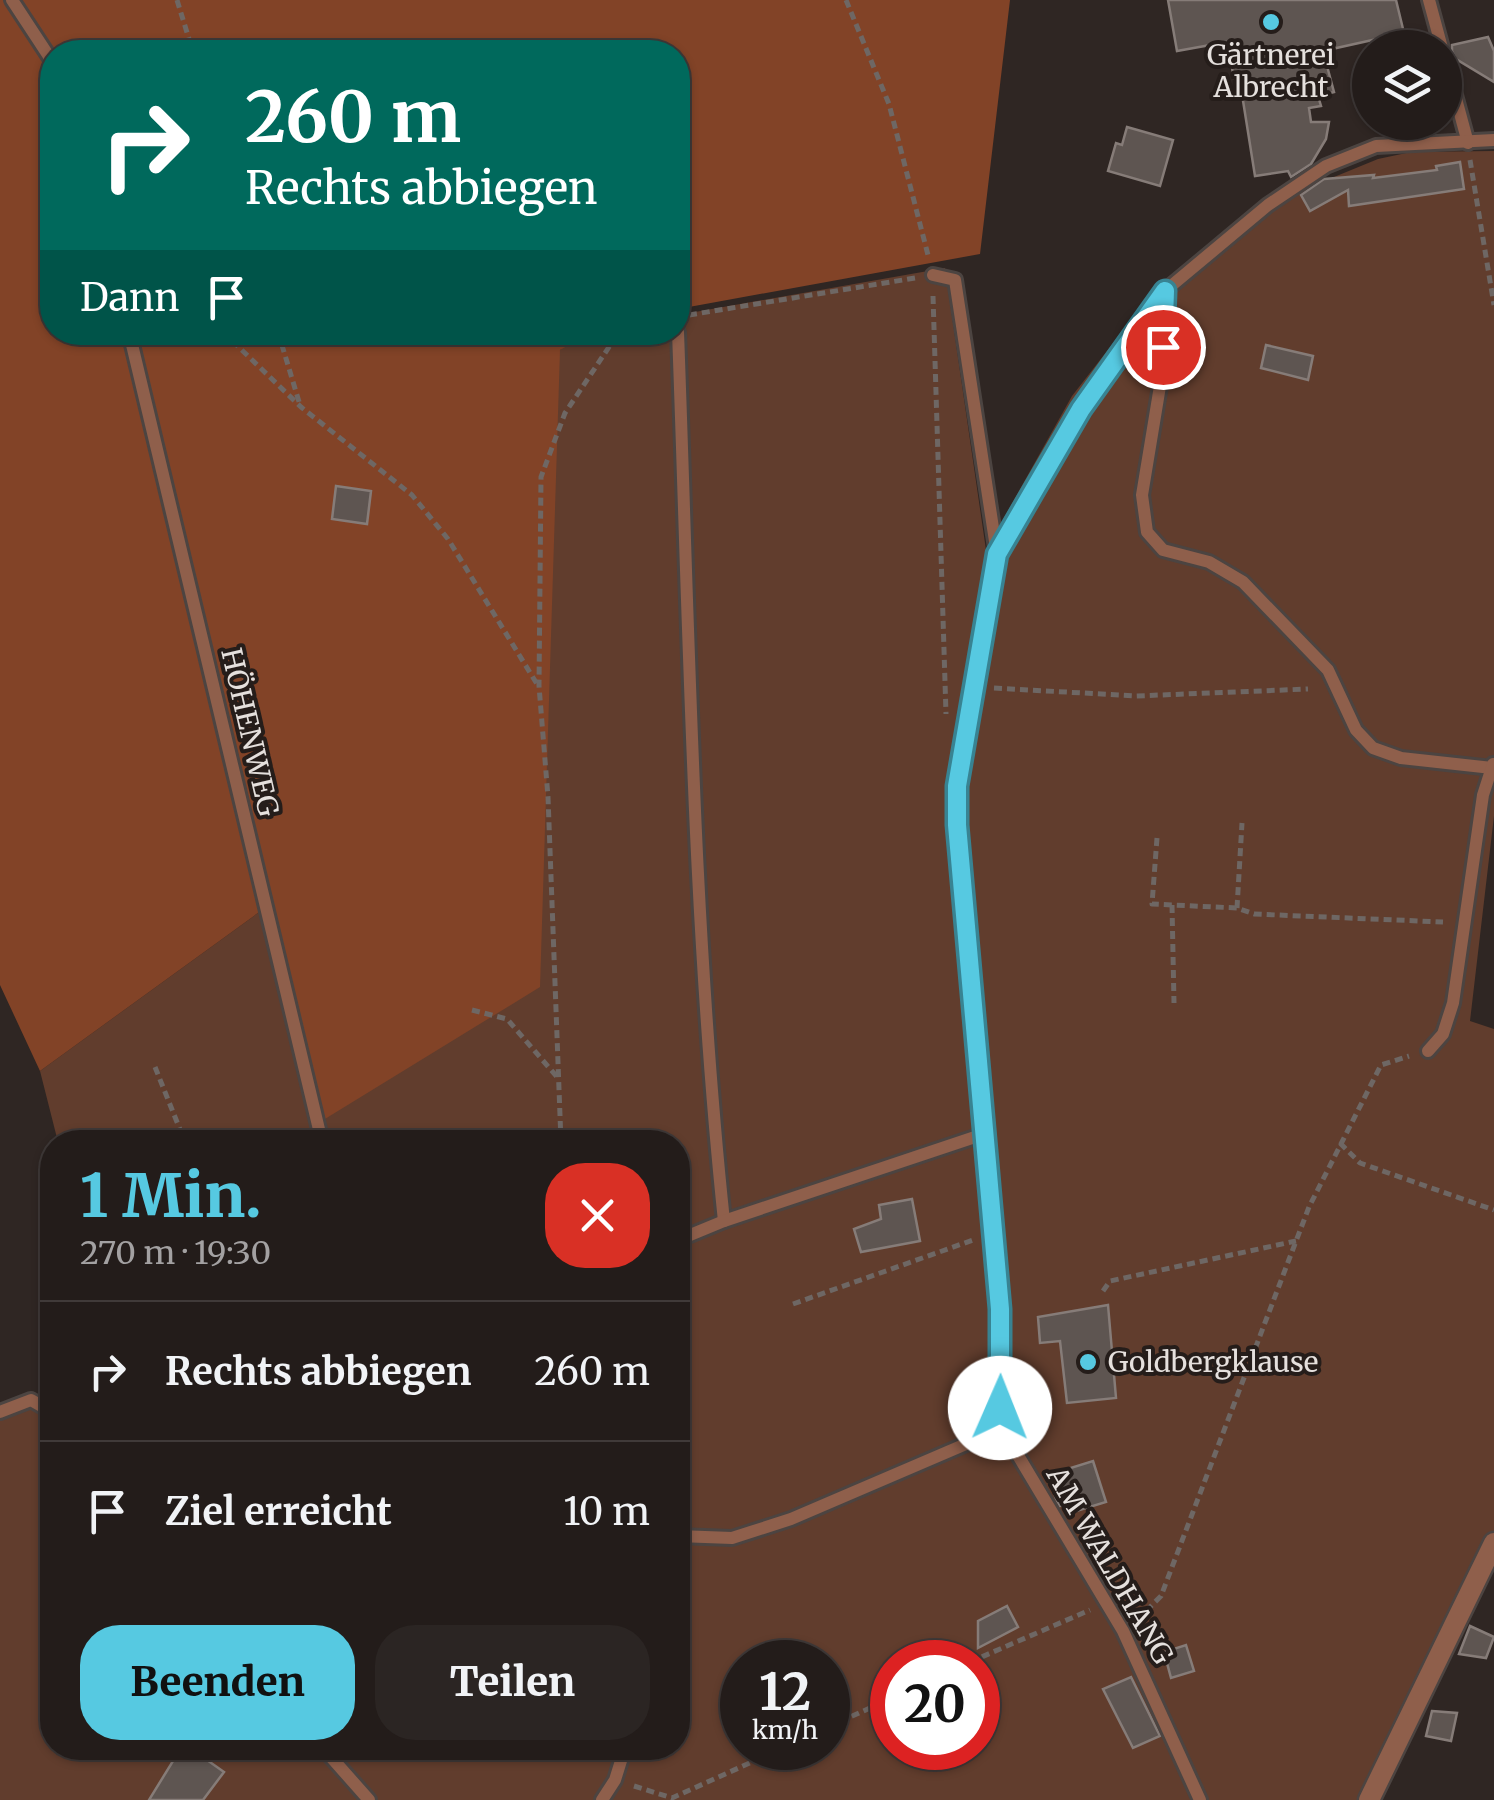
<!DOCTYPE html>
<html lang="de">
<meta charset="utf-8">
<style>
:root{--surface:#231c1a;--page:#2b2523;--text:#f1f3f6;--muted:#a3a1a2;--line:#403a39;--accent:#56c9e1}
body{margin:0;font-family:Merriweather,serif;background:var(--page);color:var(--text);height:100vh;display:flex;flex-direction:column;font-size:38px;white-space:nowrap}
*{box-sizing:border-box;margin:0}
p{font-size:32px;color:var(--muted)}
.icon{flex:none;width:55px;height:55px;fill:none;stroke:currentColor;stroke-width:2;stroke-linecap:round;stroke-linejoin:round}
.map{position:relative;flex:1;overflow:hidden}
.side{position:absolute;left:40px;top:1130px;width:650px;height:630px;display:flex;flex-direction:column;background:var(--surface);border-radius:40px;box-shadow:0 2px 8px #0004,0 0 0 2px var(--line)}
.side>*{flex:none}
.top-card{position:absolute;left:40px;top:40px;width:650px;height:305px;border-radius:40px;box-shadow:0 2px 8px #0004,0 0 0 2px var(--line);background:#00695c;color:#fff;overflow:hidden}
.controls{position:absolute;left:1352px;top:30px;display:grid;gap:20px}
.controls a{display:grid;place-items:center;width:110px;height:110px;border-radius:50%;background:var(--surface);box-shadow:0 2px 8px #0004,0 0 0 2px var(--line);font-size:50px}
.speed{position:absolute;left:720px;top:1640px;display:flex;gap:20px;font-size:50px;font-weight:700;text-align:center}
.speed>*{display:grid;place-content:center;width:130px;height:130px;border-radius:50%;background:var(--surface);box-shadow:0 2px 8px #0004,0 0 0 2px var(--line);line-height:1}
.speed small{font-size:25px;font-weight:400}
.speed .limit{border:15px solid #d22;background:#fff;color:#111}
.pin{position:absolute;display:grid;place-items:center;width:85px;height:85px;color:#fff;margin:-42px;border:5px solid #fff;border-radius:50%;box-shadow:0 2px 10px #0007}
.me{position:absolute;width:110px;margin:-55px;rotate:1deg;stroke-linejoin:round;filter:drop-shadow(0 0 8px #0008)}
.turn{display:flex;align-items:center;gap:35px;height:210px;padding:0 40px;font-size:45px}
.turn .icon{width:130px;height:130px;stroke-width:2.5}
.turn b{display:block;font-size:70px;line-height:85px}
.then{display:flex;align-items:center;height:95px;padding:0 40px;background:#0003;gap:20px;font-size:38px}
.round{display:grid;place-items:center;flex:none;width:105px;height:105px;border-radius:40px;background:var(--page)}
.overview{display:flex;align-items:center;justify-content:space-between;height:170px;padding:0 40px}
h1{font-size:60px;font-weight:800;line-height:75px;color:var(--accent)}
.primary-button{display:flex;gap:20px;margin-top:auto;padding:20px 40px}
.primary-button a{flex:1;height:115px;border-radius:40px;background:var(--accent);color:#111;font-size:40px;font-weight:800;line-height:115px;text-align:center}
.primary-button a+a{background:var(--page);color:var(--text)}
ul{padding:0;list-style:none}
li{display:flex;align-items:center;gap:30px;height:140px;padding:0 40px;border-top:2px solid var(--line)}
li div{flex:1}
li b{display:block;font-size:38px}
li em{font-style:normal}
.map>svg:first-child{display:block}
.green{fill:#613d2d;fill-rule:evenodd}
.forest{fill:#824327}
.building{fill:#5e5551;stroke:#867c78;stroke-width:2.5}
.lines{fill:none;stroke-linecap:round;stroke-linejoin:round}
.service-casing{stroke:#4c4441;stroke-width:18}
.minor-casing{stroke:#4c4441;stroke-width:25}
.path{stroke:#6e6764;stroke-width:5;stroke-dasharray:8 5;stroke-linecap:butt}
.service{stroke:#8f5f4b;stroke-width:12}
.minor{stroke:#8f5f4b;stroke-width:20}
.route-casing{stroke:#388392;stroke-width:25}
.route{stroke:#56c9e1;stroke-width:18}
.poi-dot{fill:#56c9e1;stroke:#251d1a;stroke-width:4}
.labels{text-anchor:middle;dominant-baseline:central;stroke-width:8;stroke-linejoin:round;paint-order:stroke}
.poi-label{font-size:28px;fill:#e5e0dd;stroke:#251d1a}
.street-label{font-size:28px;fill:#e5e0dd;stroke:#251d1a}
</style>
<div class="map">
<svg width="1494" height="1800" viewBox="0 0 1494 1800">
<rect width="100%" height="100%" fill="#2f2623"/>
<path class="green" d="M1494,151V816L1470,1021L1494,1029V1541L1369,1800H0V1416L52,1401V1748H678V1142H58L40,1071L269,905L560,350L581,332H678V315L945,268L986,550L1072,396L1149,297L1266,205L1378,159L1411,152ZM742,1662H828V1748H742ZM892,1662H978V1748H892Z"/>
<polygon class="forest" points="0,0 1010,0 980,254 678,309 678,52 52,52 52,332 590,333 560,350 540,987 320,1122 269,905 40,1071 0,985"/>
<g class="building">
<polygon points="1168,0 1396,0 1404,33 1323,51 1334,92 1318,96 1321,106 1309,108 1311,122 1329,122 1326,139 1311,164 1291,177 1288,171 1255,176 1241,88 1236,89 1227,42 1177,51"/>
<polygon points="1488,37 1494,51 1494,82 1456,59 1452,51 1452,45"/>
<polygon points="1127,127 1173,140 1160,186 1108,171 1116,143 1122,145"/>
<polygon points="1460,162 1464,189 1349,206 1348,190 1310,211 1301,195 1324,179 1374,175 1373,178 1437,170 1436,166"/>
<polygon points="1266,345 1313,356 1308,380 1261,368"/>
<polygon points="336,486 371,491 367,524 332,519"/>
<polygon points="912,1199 920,1241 861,1252 854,1229 881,1219 879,1205"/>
<polygon points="1108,1305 1116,1398 1067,1403 1060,1341 1040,1343 1038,1317"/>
<polygon points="1093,1461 1106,1502 1070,1513 1067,1503 1060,1506 1056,1499 1048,1475"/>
<polygon points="1007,1606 1018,1627 978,1648 978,1621"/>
<polygon points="1470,1626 1494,1637 1486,1658 1459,1654"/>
<polygon points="1186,1645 1194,1671 1171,1678 1164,1652"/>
<polygon points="1131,1677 1160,1736 1133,1748 1103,1689"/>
<polygon points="1432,1711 1457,1713 1451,1741 1426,1736"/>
<polygon points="181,1748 190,1748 224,1772 203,1800 149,1800"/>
</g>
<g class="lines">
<g class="service-casing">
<g id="service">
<polyline points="12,0 52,61"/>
<polyline points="1429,0 1442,48"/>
<polyline points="1445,58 1468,143"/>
<polyline points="933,275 955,280 997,554"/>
<polyline points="1165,292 1162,374 1142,495 1147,532 1163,550 1209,562 1243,582 1328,670 1356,730 1373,748 1401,758 1492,768"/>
<polyline points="129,332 322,1142"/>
<path d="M678,332C689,628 693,926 724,1221"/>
<polyline points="1428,1051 1443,1034 1453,1003 1483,795 1493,764"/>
<polyline points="678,1240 724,1221 984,1134"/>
<polyline points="0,1412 31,1400 52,1412"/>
<polyline points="992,1427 1010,1442 1123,1631 1200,1800"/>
<path d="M678,1536L732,1538L791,1519L973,1441C1016,1415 1001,1352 1000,1309L957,825V786L997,554L1081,409L1165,291L1268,205L1326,166L1376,146L1494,140"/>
<polyline points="323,1748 369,1800"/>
<polyline points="602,1800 615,1780 625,1748"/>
</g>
</g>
<g class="minor-casing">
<polyline id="minor" points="1369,1800 1494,1543"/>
</g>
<g class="path">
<polyline points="177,0 193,52"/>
<polyline points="846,0 889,104 928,255"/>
<polyline points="1470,160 1494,305"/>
<polyline points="933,296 946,714"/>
<polyline points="689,315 915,278"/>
<polyline points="223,332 301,407 412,495 448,539 537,684"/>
<polyline points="278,332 300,405"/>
<polyline points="994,688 1136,696 1308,689"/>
<polyline points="1157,838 1152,904 1237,908 1254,914 1443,922"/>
<polyline points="1172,905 1174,1003"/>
<polyline points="1237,908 1242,823"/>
<polyline points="472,1010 507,1019 558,1078"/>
<polyline points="155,1067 185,1142"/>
<polyline points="561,1142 548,797 539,686 541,477 565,413 619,332"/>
<polyline points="1340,1143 1360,1163 1494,1210"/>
<polyline points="1103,1291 1110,1281 1296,1241"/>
<polyline points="793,1304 973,1240"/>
<polyline points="1137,1620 1161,1596 1309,1207 1381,1065 1409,1056"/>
<polyline points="970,1662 1090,1610"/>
<polyline points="828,1727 892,1698"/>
<polyline points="634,1786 672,1798 783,1748"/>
</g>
<use href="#service" class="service"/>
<use href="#minor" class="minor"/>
</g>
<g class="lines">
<g class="route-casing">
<polyline id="route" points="1000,1408 1000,1309 957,825 957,786 997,554 1081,409 1165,291 1163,347"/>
</g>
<use href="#route" class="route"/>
</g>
<g class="poi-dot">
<circle cx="1271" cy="22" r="10"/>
<circle cx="1088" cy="1362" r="10"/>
</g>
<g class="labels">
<g class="poi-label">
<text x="1271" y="55">Gärtnerei<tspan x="1271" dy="32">Albrecht</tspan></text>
<text x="1108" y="1362" text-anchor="start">Goldbergklause</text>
</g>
<g class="street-label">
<text transform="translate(250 732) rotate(77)">HÖHENWEG</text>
<text transform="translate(1110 1565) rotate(60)">AM WALDHANG</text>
</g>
</g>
</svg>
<div class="controls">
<a><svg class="icon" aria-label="layers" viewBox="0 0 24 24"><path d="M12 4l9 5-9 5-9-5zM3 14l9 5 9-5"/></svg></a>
</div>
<div class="speed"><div>12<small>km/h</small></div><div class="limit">20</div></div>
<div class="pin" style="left:1163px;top:347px;background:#d93025"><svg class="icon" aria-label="arrive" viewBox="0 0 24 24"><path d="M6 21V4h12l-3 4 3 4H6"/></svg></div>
<svg class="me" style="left:1000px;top:1408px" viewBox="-20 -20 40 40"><circle r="19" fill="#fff"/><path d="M0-13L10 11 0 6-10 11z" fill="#56c9e1"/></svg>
<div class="top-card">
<div class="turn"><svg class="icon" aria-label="right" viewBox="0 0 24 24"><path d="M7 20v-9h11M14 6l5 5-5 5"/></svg><div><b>260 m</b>Rechts abbiegen</div></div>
<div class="then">Dann<svg class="icon" aria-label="arrive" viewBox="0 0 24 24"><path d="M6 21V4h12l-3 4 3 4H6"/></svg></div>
</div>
<section class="side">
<div class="overview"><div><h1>1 Min.</h1><p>270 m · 19:30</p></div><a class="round" style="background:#d93025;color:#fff"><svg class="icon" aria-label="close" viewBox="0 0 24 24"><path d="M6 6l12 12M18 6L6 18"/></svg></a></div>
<ul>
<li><svg class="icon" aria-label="right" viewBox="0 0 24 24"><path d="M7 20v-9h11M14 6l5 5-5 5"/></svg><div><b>Rechts abbiegen</b></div><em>260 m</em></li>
<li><svg class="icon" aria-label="arrive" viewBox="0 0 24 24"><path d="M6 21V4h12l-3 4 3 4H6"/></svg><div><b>Ziel erreicht</b></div><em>10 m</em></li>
</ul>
<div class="primary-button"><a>Beenden</a><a>Teilen</a></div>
</section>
</div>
